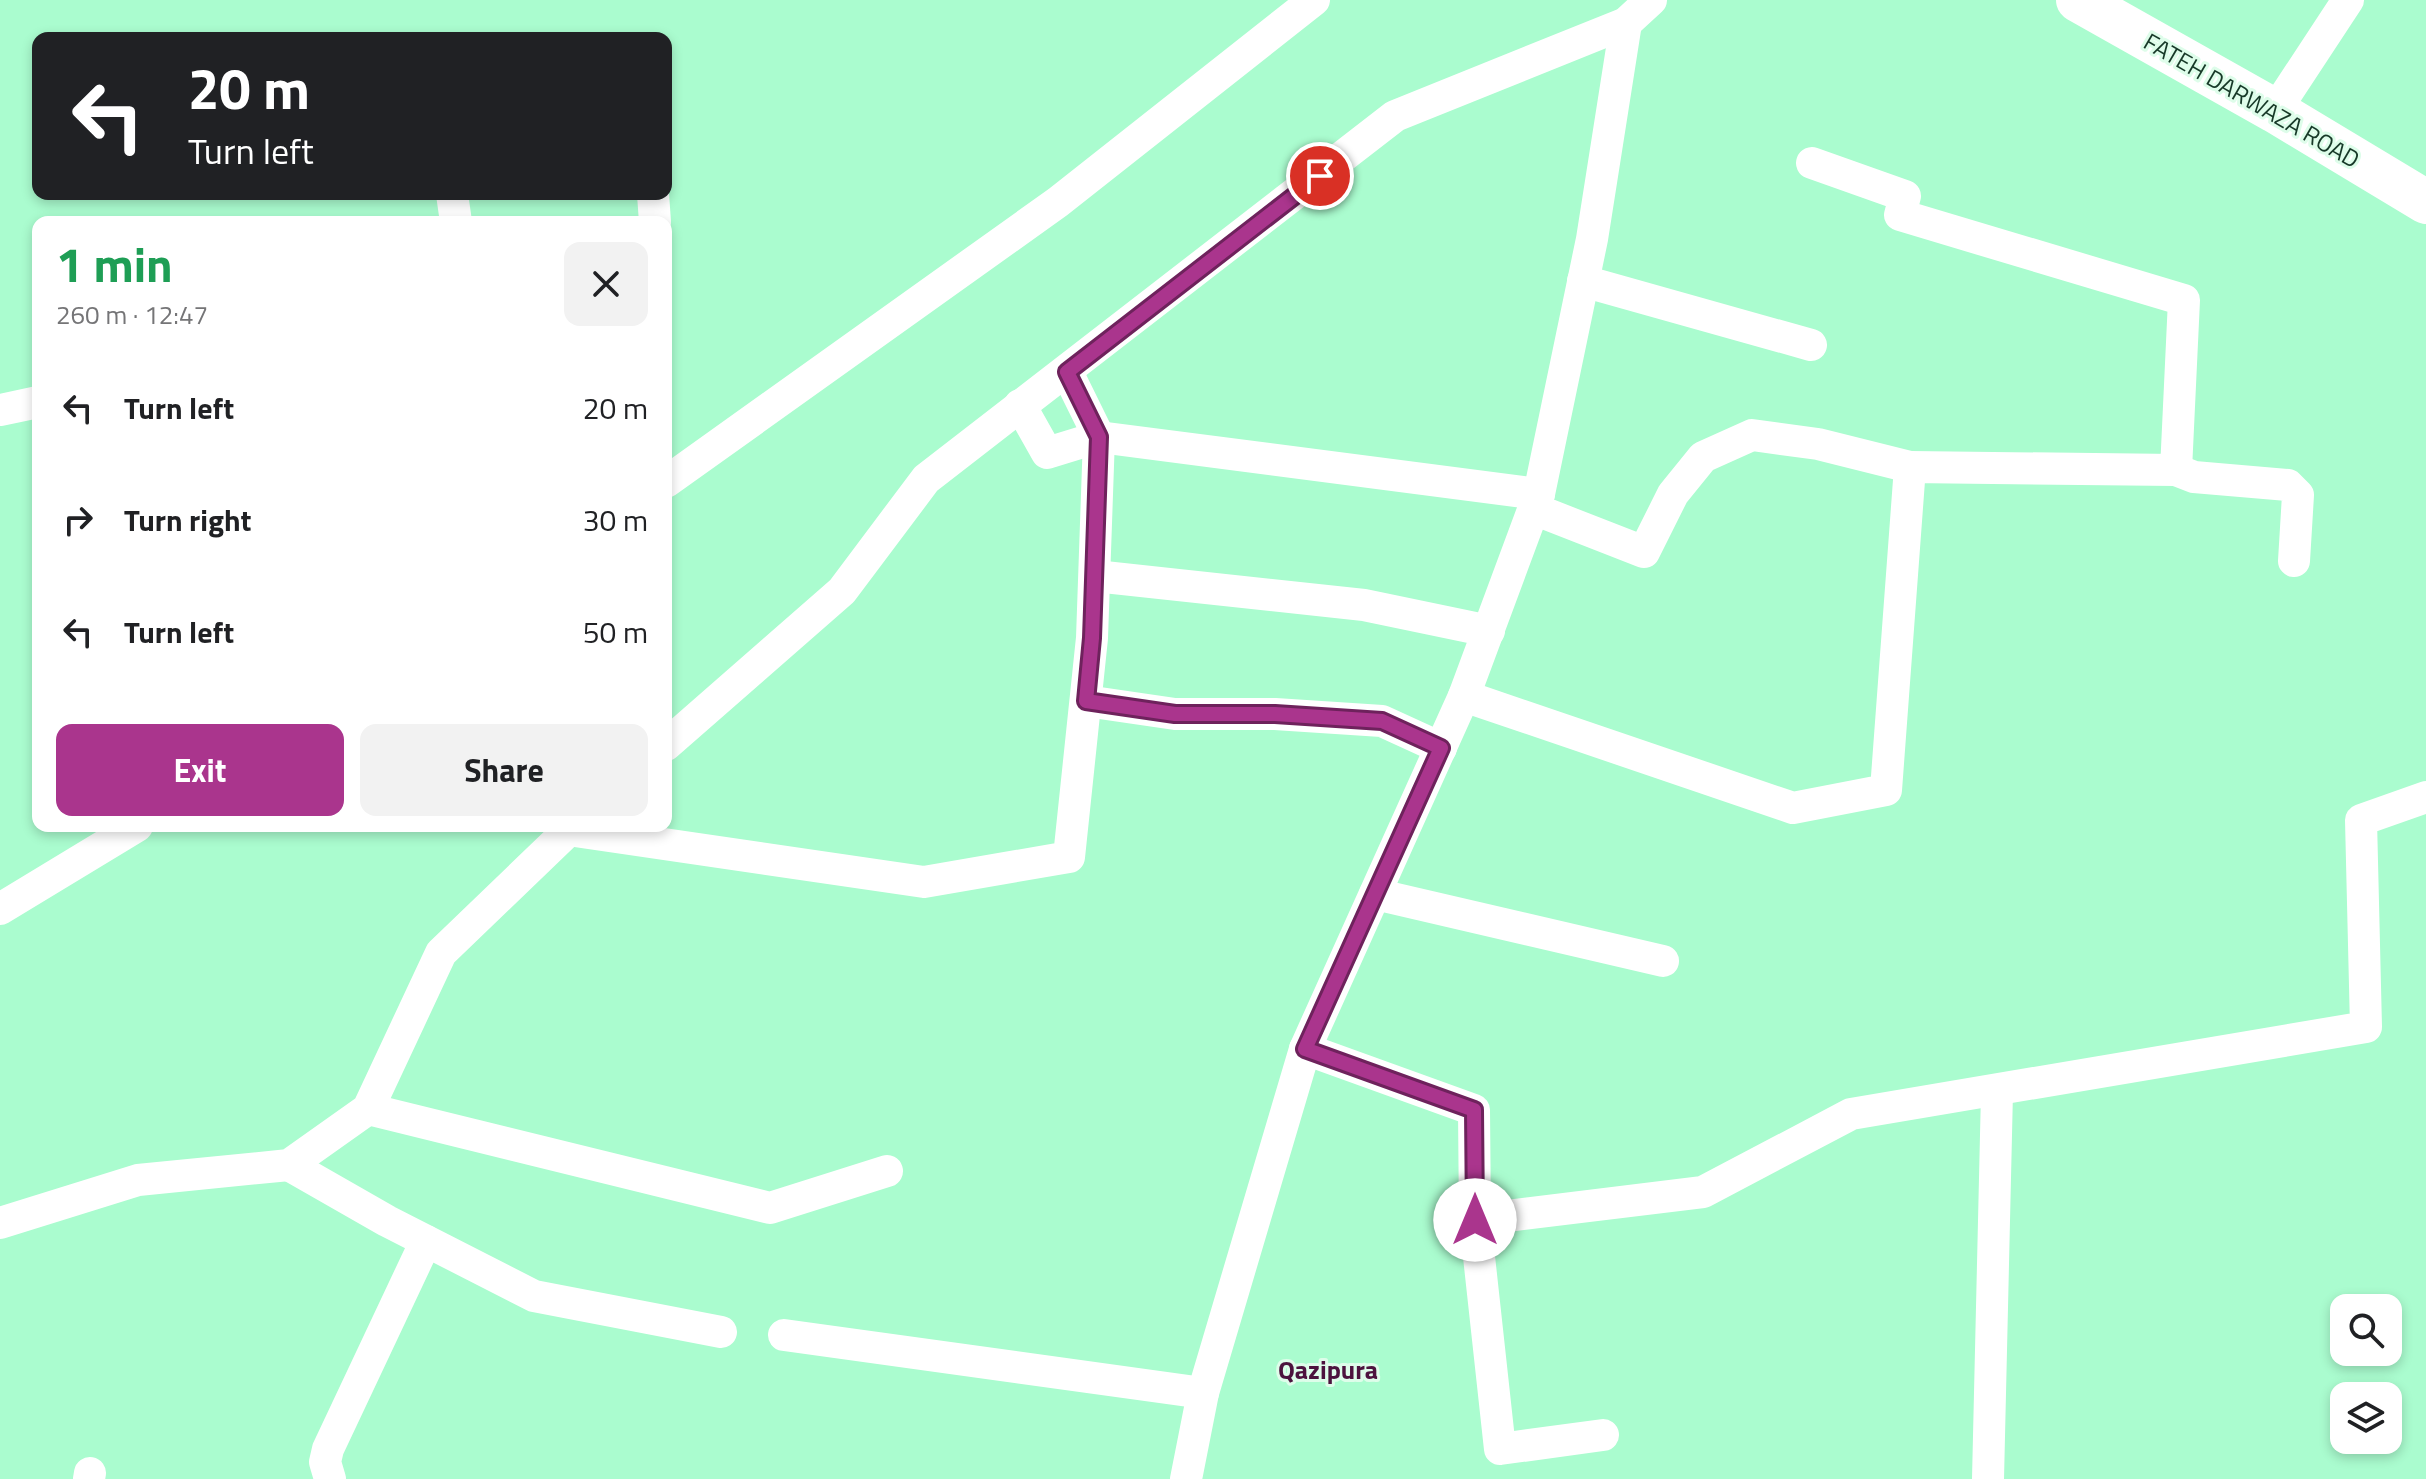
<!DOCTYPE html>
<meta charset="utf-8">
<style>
:root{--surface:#fff;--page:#f2f2f2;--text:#202124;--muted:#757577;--accent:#aa358d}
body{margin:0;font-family:"Titillium Web",sans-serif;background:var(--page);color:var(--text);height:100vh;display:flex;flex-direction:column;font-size:30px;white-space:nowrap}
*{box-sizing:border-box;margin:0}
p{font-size:26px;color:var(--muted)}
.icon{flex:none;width:44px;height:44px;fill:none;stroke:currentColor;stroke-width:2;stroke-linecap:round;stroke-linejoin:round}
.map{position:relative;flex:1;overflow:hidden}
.details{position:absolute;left:32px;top:216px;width:640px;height:616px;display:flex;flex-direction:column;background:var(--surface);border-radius:16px;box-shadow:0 4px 12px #0003}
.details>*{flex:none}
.top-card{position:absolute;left:32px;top:32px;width:640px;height:168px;border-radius:16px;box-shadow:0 4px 12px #0003;background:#202124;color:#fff;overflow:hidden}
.controls{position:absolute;left:2330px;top:1294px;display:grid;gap:16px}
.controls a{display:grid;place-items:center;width:72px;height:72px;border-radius:16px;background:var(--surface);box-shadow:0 4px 12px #0003;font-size:40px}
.pin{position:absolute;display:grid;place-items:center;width:68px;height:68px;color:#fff;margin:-34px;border:4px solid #fff;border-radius:50%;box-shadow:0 2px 8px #0007}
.me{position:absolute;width:88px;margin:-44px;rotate:0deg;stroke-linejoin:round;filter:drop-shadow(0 0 6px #0008)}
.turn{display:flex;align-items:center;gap:28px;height:168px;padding:0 24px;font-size:36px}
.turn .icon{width:104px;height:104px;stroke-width:2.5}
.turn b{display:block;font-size:56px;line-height:68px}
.round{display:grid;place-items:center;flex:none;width:84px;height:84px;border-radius:16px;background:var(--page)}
.overview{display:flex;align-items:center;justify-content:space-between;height:136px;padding:0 24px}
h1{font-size:48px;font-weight:700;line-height:60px;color:#1e9e55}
.action{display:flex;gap:16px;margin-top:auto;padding:16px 24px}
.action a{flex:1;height:92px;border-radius:16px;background:var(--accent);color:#fff;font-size:32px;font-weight:700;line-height:92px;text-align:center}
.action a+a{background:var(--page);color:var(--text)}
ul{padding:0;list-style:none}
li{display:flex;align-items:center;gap:24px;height:112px;padding:0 24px}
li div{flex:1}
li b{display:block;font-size:30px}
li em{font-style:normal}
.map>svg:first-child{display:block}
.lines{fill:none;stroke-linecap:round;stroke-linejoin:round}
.street{stroke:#fff;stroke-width:32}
.secondary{stroke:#fff;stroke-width:44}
.route-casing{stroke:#6e225c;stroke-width:20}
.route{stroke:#aa358d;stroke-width:14}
.labels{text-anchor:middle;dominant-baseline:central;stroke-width:6;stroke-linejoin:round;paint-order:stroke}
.street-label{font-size:24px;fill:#173928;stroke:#defdea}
.neighbourhood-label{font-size:26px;font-weight:bold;fill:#4c133e;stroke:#defdea}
</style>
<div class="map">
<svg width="2426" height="1479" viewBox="0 0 2426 1479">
<rect width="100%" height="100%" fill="#aafccf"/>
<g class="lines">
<g class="street">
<polyline points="2275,111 2348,0"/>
<polyline points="452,194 456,222"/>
<polyline points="653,194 655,222"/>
<polyline points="1583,281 1811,345"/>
<polyline points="1020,405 1047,453 1099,437 1539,494"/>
<polyline points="0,410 38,402"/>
<polyline points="2176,470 2194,477 2288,485 2298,495 2294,561"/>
<polyline points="666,482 1058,202 1314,0"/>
<polyline points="1534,509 1644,552 1673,494 1703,457 1752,435 1818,444 1910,467"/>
<polyline points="1095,576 1364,605 1489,631"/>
<polyline points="1464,696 1793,808 1886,790 1910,467 2176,470 2184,300 1900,215 1905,196 1812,163"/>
<polyline points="1086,701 1175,714 1275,714 1382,721 1441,748"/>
<polyline points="666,745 842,591 926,479 1395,116 1626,23 1651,0"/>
<polyline points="568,830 924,882 1069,857 1092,638 1099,437 1067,372"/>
<polyline points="1375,894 1663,961"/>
<polyline points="0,909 137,826"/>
<polyline points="1305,1049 1474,1110 1475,1220 1500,1449 1603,1435"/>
<polyline points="368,1109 770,1208 887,1171"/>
<polyline points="289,1165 387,1221 534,1296 721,1332"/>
<polyline points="1475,1220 1703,1192 1851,1114 2366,1027 2361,820 2426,797"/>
<polyline points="0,1223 138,1180 289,1165 368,1109 441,953 573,826"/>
<polyline points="784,1335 1203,1393"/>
<polyline points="89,1479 90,1473"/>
<polyline points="330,1479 325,1462 328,1449 426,1241"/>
<polyline points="1186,1479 1203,1393 1305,1049 1464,696 1539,494 1592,239 1626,23"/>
<polyline points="1988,1479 1997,1092"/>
</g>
<polyline class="secondary" points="2078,0 2275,111 2426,202"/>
</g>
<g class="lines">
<g class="route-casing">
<polyline id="route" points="1320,176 1067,372 1099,437 1092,638 1086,701 1175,714 1275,714 1382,721 1441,748 1305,1049 1474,1110 1475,1220"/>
</g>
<use href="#route" class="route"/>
</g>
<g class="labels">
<g class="street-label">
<text transform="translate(2252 100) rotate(30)">FATEH DARWAZA ROAD</text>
</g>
<g class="neighbourhood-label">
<text x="1328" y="1369">Qazipura</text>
</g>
</g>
</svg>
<div class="controls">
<a><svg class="icon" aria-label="search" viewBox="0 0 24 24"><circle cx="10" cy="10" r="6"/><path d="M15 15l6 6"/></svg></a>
<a><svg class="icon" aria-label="layers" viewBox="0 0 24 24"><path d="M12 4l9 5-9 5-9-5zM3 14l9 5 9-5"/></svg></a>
</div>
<div class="pin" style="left:1320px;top:176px;background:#d93025"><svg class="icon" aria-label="arrive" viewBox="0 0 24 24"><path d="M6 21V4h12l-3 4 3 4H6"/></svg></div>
<svg class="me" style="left:1475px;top:1220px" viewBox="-20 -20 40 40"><circle r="19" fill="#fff"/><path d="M0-13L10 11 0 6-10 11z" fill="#aa358d"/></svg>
<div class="top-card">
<div class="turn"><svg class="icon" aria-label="left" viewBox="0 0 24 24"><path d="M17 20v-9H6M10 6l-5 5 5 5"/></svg><div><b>20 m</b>Turn left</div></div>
</div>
<section class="details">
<div class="overview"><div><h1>1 min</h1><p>260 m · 12:47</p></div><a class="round"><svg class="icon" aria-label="close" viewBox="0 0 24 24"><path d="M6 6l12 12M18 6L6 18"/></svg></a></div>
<ul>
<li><svg class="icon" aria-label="left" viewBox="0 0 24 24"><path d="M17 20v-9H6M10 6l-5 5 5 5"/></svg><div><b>Turn left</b></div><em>20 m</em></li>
<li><svg class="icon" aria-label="right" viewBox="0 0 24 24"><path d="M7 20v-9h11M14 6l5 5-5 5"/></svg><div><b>Turn right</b></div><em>30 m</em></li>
<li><svg class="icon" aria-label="left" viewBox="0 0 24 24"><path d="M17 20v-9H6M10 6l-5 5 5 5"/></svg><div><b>Turn left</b></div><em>50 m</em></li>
</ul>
<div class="action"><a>Exit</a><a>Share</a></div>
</section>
</div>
